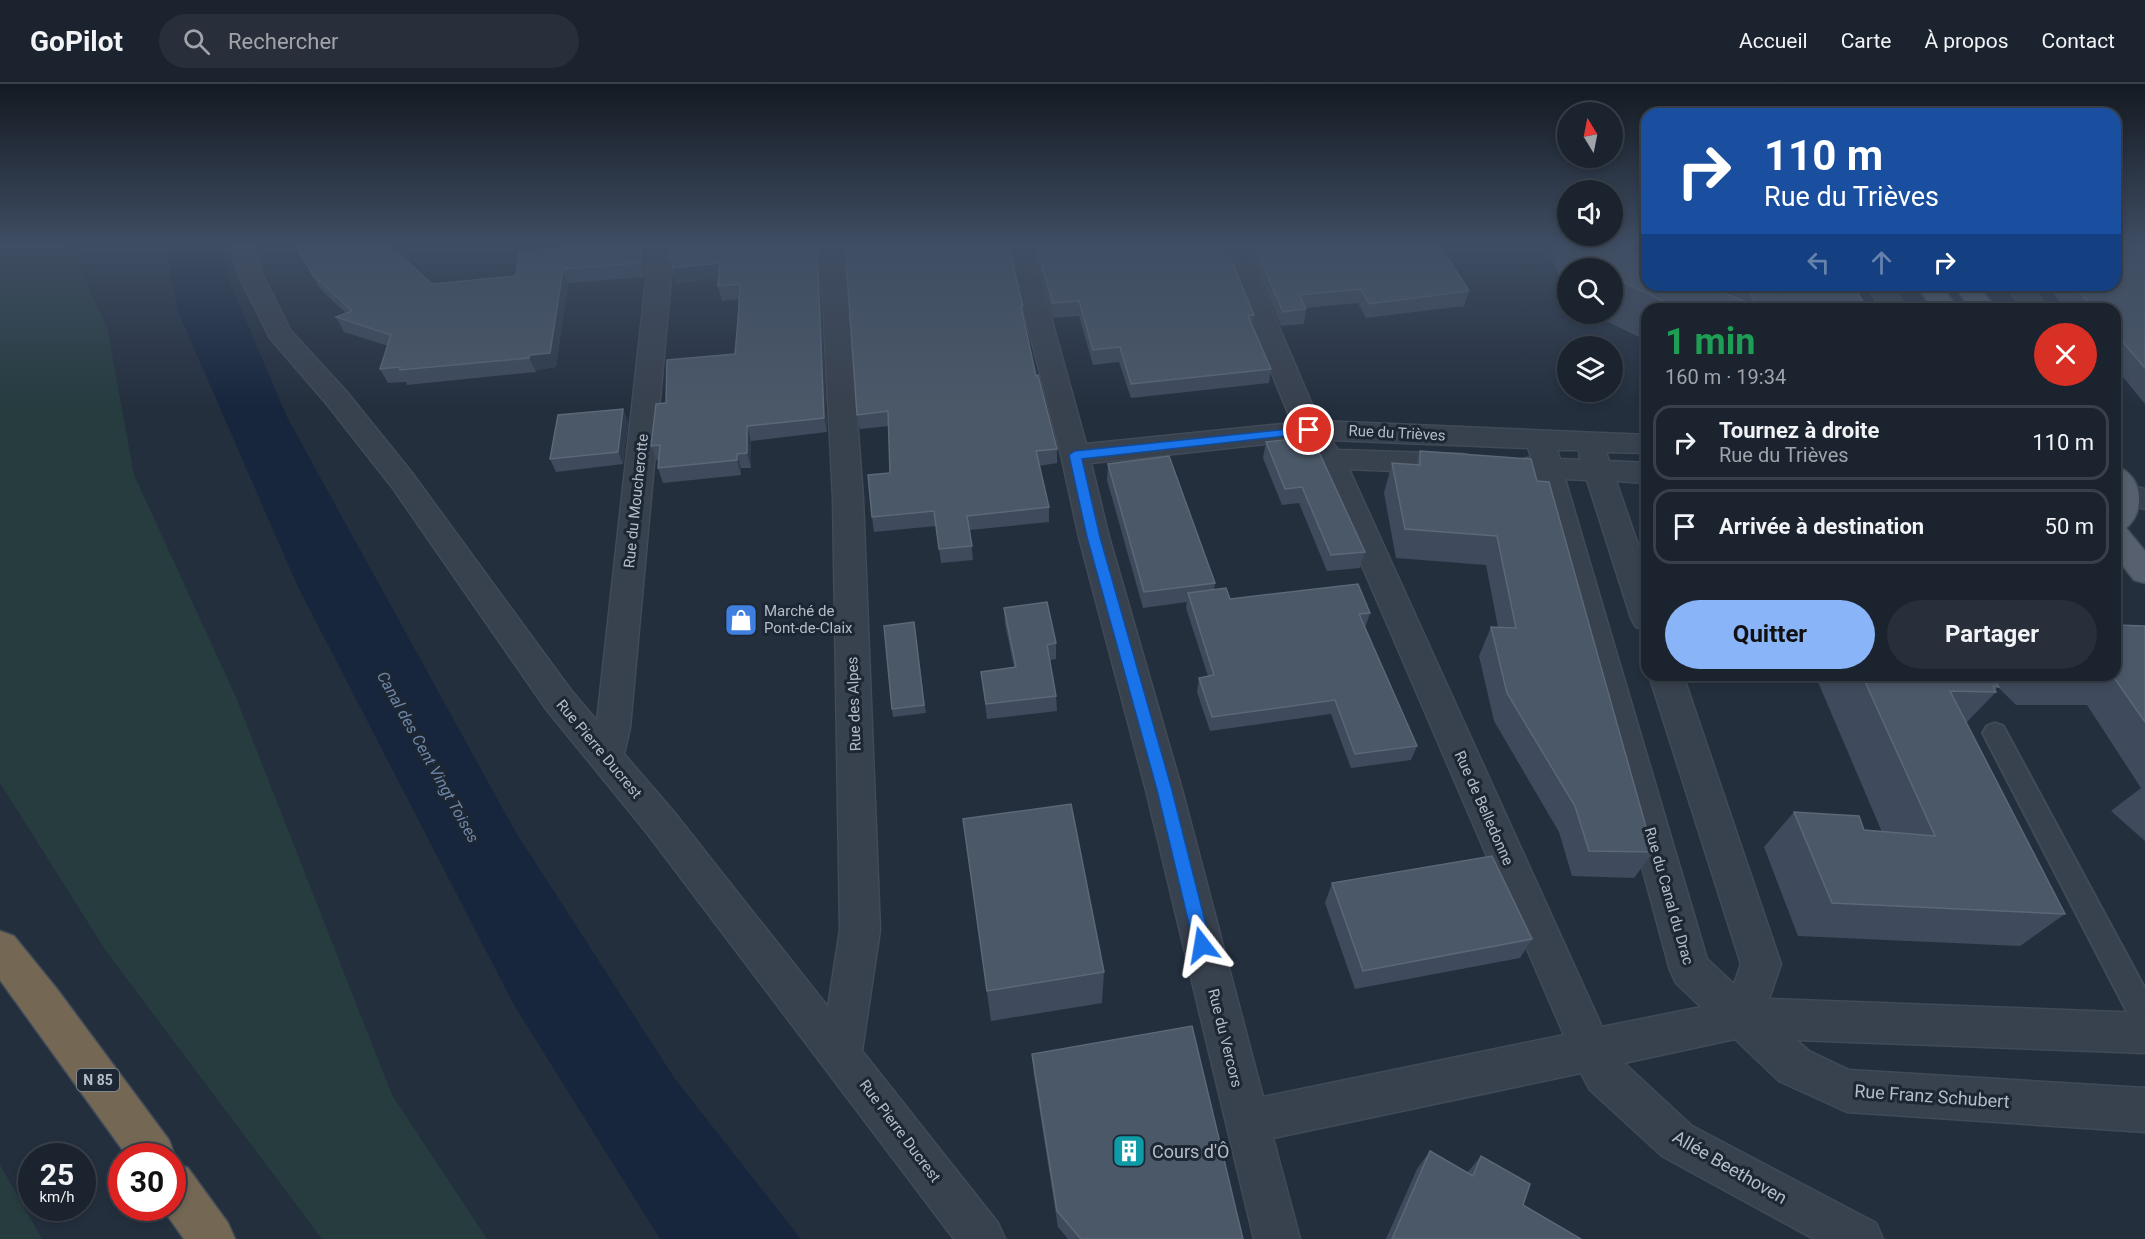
<!DOCTYPE html>
<html lang="fr">
<meta charset="utf-8">
<style>
:root{--surface:#1b232e;--page:#282f3a;--text:#f1f3f6;--muted:#a0a4aa;--line:#39404a;--accent:#8ab4f8}
body{margin:0;font-family:Roboto,sans-serif;background:var(--page);color:var(--text);height:100vh;display:flex;flex-direction:column;font-size:22px;white-space:nowrap}
*{box-sizing:border-box;margin:0}
p{font-size:20px;color:var(--muted)}
.icon{flex:none;width:33px;height:33px;fill:none;stroke:currentColor;stroke-width:2;stroke-linecap:round;stroke-linejoin:round}
.map{position:relative;flex:1;overflow:hidden}
.side{position:absolute;left:1641px;top:219px;width:480px;height:378px;display:flex;flex-direction:column;background:var(--surface);border-radius:18px;box-shadow:0 3px 9px #0003,0 0 0 2px var(--line)}
.side>*{flex:none}
.hud{position:absolute;left:1641px;top:24px;width:480px;height:183px;border-radius:18px;box-shadow:0 3px 9px #0003,0 0 0 2px var(--line);background:#1a4fa0;color:#fff;overflow:hidden}
.needle{width:39px;rotate:350deg}
.tools{position:absolute;left:1557px;top:18px;display:grid;gap:12px}
.tools a{display:grid;place-items:center;width:66px;height:66px;border-radius:50%;background:var(--surface);box-shadow:0 3px 9px #0003,0 0 0 2px var(--line);font-size:30px}
.speed{position:absolute;left:18px;top:1059px;display:flex;gap:12px;font-size:30px;font-weight:700;text-align:center}
.speed>*{display:grid;place-content:center;width:78px;height:78px;border-radius:50%;background:var(--surface);box-shadow:0 3px 9px #0003,0 0 0 2px var(--line);line-height:1}
.speed small{font-size:15px;font-weight:400}
.speed .limit{border:9px solid #d22;background:#fff;color:#111}
.pin{position:absolute;display:grid;place-items:center;width:51px;height:51px;color:#fff;margin:-26px;border:3px solid #fff;border-radius:50%;box-shadow:0 2px 6px #0007}
.me{position:absolute;width:66px;margin:-33px;rotate:346deg;stroke-linejoin:round;filter:drop-shadow(0 0 4px #0008)}
.turn{display:flex;align-items:center;gap:21px;height:126px;padding:0 24px;font-size:27px}
.turn .icon{width:78px;height:78px;stroke-width:2.5}
.turn b{display:block;font-size:42px;line-height:51px}
.lanes{display:flex;align-items:center;height:57px;padding:0 24px;background:#0003;justify-content:center;gap:30px;direction:ltr}
.lanes .off{opacity:.35}
.round{display:grid;place-items:center;flex:none;width:63px;height:63px;border-radius:32px;background:var(--page)}
.overview{display:flex;align-items:center;justify-content:space-between;height:102px;padding:0 24px}
h1{font-size:36px;font-weight:700;line-height:45px;color:#1e9e55}
.cta{display:flex;gap:12px;margin-top:auto;padding:12px 24px}
.cta a{flex:1;height:69px;border-radius:36px;background:var(--accent);color:#111;font-size:24px;font-weight:700;line-height:69px;text-align:center}
.cta a+a{background:var(--page);color:var(--text)}
ul{padding:0;list-style:none}
li{display:flex;align-items:center;gap:18px;height:75px;margin:0 12px 9px;padding:0 12px;border:3px solid var(--line);border-radius:18px}
li div{flex:1}
li b{display:block;font-size:22px}
li em{font-style:normal}
header{display:flex;align-items:center;gap:36px;box-sizing:border-box;height:84px;padding:0 30px;background:var(--surface);border-bottom:2px solid var(--line)}
header strong{font-size:28px}
nav{display:flex;gap:33px;margin-inline-start:auto;font-size:21px}
.search{width:420px;height:54px;background:var(--page);display:flex;align-items:center;gap:15px;box-sizing:border-box;padding:0 21px;border-radius:33px;color:var(--muted);font-size:22px}
.map>svg:first-child{display:block}
.green{fill:#263c3f}
.water{fill:#17263c}
.lines{fill:none;stroke-linecap:round;stroke-linejoin:round}
.lane-casing{stroke:#414a57;stroke-width:4}
.street-casing{stroke:#414a57;stroke-width:3}
.primary-casing{stroke:#414a57;stroke-width:3}
.highway-casing{stroke:#434c59;stroke-width:3}
.lane{fill:#38414e;fill-rule:evenodd}
.street{fill:#38414e;fill-rule:evenodd}
.primary{fill:#56606e;fill-rule:evenodd}
.highway{fill:#746855;fill-rule:evenodd}
.wall{fill:#3f4b5c}
.shaded-wall{fill:#2f3b4b}
.building{fill:#4b5868;stroke:#5c6777;stroke-width:1.5}
.route{fill:#1a73e8;stroke:#114b97;stroke-width:1.5}
.labels{text-anchor:middle;dominant-baseline:central;stroke-width:6;stroke-linejoin:round;paint-order:stroke}
.shield{fill:#1d2633;stroke:#878f9c;stroke-width:1.5}
.shield-label{font-size:14px;font-weight:bold;fill:#b4bcc9}
.street-label{font-size:15px;fill:#b4bcc9;stroke:#1d2633}
.poi-label{font-size:15px;fill:#b4bcc9;stroke:#1d2633;text-anchor:start}
.water-label{font-size:16px;font-style:italic;fill:#6d86a8;stroke:#1d2633}
.near-street-label{font-size:18px;fill:#b4bcc9;stroke:#1d2633}
.near-poi-label{font-size:18px;fill:#b4bcc9;stroke:#1d2633;text-anchor:start}
</style>
<header>
<strong>GoPilot</strong>
<div class="search"><svg class="icon" aria-label="search" viewBox="0 0 24 24"><circle cx="10" cy="10" r="6"/><path d="M15 15l6 6"/></svg>Rechercher</div>
<nav><a>Accueil</a><a>Carte</a><a>À propos</a><a>Contact</a></nav>
</header>
<div class="map">
<svg width="2145" height="1155" viewBox="0 0 2145 1155">
<rect width="100%" height="100%" fill="#242f3e"/>
<g class="green">
<polygon points="0,161 68,161 107,243 134,391 235,611 392,1011 487,1155 322,1155 106,867 0,699"/>
<polygon points="0,1081 42,1155 0,1155"/>
</g>
<polygon class="water" points="166,161 223,161 229,197 287,333 515,747 675,995 801,1155 660,1155 514,921 297,501 177,225"/>
<g class="lines">
<g class="lane-casing">
<polygon id="lane" points="1995,639 2003,642 2145,905 2145,946 2135,943 1983,649 1987,642"/>
</g>
<g class="street-casing">
<g id="street">
<polygon points="230,161 254,161 263,192 290,246 346,307 412,389 570,605 597,637 650,161 674,161 630,644 624,670 673,727 828,923 840,846 833,414 820,161 844,161 863,414 880,846 862,967 998,1139 1005,1155 954,1155 647,749 546,625 392,403 326,319 270,254 239,192"/>
<path d="M1007,161H1031L1086,360L1292,339L1220,161H1244L1319,337L1647,351V369L1606,368L1609,377L1647,379V399L1616,397L1647,487V546L1636,543L1631,534L1587,396L1565,395L1707,875L1734,900L1741,880L1649,591H1683L1781,880L1769,915L2145,929V969L1796,956L1809,967L1849,986L2145,1004V1048L1847,1028L1779,997L1735,955L1624,979L1692,1042L1876,1139L1883,1155H1814L1662,1072L1590,1006L1581,989L1273,1054L1300,1155H1254L1146,706L1079,453L1061,371ZM1302,356L1317,377L1564,951L1263,1013L1182,706L1109,453L1091,379ZM1331,356L1528,364L1531,373L1519,376L1515,383L1519,390L1536,393L1670,886L1676,899L1701,923L1602,943L1349,385L1463,390L1473,387L1477,380L1473,373L1463,370L1338,366ZM1557,366H1579L1580,376L1560,375Z"/>
<polygon points="1867,201 1891,201 1907,225 1881,225"/>
<polygon points="2005,201 2030,201 2049,225 2023,225"/>
<polygon points="2132,402 2145,405 2145,425 2122,419 2117,412 2122,405"/>
</g>
</g>
<g class="primary-casing">
<g id="primary">
<polygon points="1917,201 1941,201 1958,225 1932,225"/>
<polygon points="1954,201 1978,201 1996,225 1970,225"/>
<path d="M2115,382C2145,391 2145,429 2126,444L2145,467V499L2134,496L2115,472V424L2118,416L2115,409Z"/>
</g>
</g>
<g class="highway-casing">
<polygon id="highway" points="0,847 14,852 57,905 169,1056 175,1072 173,1078 188,1084 228,1139 235,1155 184,1155 162,1124 172,1124 172,1072 127,1072 0,896"/>
</g>
<use href="#lane" class="lane"/>
<use href="#street" class="street"/>
<use href="#primary" class="primary"/>
<use href="#highway" class="highway"/>
</g>
<g class="wall">
<polygon points="294,161 432,200 516,192 563,164 564,161 648,161 644,193 568,199 556,283 536,286 536,288 407,301 406,298 388,299 380,285 388,262 344,248 336,233 346,229 321,206"/>
<polygon points="819,161 827,348 751,357 751,384 741,384 741,391 663,399 658,384 659,376 657,377 651,362 666,319 735,270 739,215 722,217 718,202 719,194 677,199 669,176"/>
<polygon points="845,161 1023,222 1024,236 1036,292 1057,365 1057,379 1039,382 1049,423 1049,438 970,446 973,476 941,479 936,442 874,448 872,433 890,389 889,342 860,345 857,331"/>
<polygon points="1033,161 1225,161 1254,231 1252,241 1271,285 1269,299 1131,314 1119,278 1093,281 1079,232 1053,234"/>
<polygon points="1246,161 1440,161 1469,207 1464,222 1366,234 1358,219 1306,224 1304,240 1281,242"/>
<polygon points="1555,161 1628,161 1632,169 1729,211 1734,201 1858,201 1861,207 1859,211 1868,225 1647,225 1647,257 1596,232 1573,231 1573,230 1612,230 1612,184 1568,184 1568,216 1551,172"/>
<polygon points="2145,164 2145,320 2115,283 2115,225 2066,225 2046,201 2115,201"/>
<polygon points="623,325 628,338 623,380 556,388 550,375"/>
<polygon points="1266,358 1365,468 1360,484 1327,487 1299,419 1282,421 1263,374"/>
<polygon points="1420,367 1537,397 1653,768 1634,794 1572,792 1559,748 1494,637 1479,572 1491,543 1498,543 1486,481 1396,474 1384,409 1392,379 1416,381"/>
<polygon points="1108,380 1215,499 1214,506 1230,515 1370,529 1365,544 1417,662 1411,676 1351,684 1331,630 1210,647 1197,608 1199,594 1208,592 1186,524 1187,518 1143,524 1107,396"/>
<polygon points="1647,391 1647,424 1640,405"/>
<polygon points="1004,524 1056,559 1056,575 1050,576 1056,612 1057,627 987,635 981,588 1014,583 1005,540"/>
<polygon points="914,538 926,629 893,633 892,625"/>
<polygon points="2145,542 2145,757 2111,727 2141,704 2087,621 2016,621 1998,603 1995,606 1996,608 1966,639 2065,830 2020,862 1798,852 1764,763 1794,728 1864,746 1882,748 1815,591 2115,591"/>
<polygon points="963,735 1104,888 1102,919 991,937"/>
<polygon points="1332,799 1532,855 1520,874 1355,905 1325,819"/>
<polygon points="1032,970 1243,1155 1068,1155 1058,1143 1034,991"/>
<polygon points="1430,1067 1467,1089 1481,1072 1523,1121 1581,1155 1386,1155 1417,1085"/>
</g>
<g class="shaded-wall">
<polygon points="642,161 648,161 644,193 640,179"/>
<polygon points="817,161 819,161 827,348 824,334"/>
<polygon points="720,179 724,193 677,199 673,184"/>
<polygon points="563,185 568,199 556,283 536,286 536,288 529,274 530,271"/>
<polygon points="623,325 628,338 623,380 618,368"/>
<polygon points="747,342 751,357 751,384 747,369"/>
<polygon points="737,370 741,384 741,391 737,376"/>
</g>
<g class="building">
<polygon points="295,161 389,161 432,200 516,192 519,168 563,164 564,161 642,161 640,179 563,185 550,269 530,271 529,274 400,286 400,283 380,285 391,251 336,233 352,227 313,191"/>
<polygon points="671,161 817,161 824,334 747,342 747,369 737,370 737,376 658,384 660,361 651,362 656,320 666,319 667,276 735,270 738,236 740,200 718,202 720,179 673,184 673,176 669,176"/>
<polygon points="845,161 1008,161 1023,222 1021,222 1036,292 1038,291 1057,365 1036,367 1049,423 967,432 972,462 939,465 934,427 872,433 868,391 890,389 888,327 857,331"/>
<polygon points="1036,161 1225,161 1254,231 1248,232 1271,285 1131,300 1120,263 1093,266 1079,217 1053,219"/>
<polygon points="1254,161 1440,161 1469,207 1369,220 1361,205 1299,211 1306,225 1283,228"/>
<polygon points="1575,161 1628,161 1632,169 1647,175 1647,201 1706,201 1762,225 1680,225 1612,193 1612,184 1585,184"/>
<polygon points="2115,161 2141,161 2145,164 2145,284 2115,249 2115,225 2094,225 2073,201 2115,201"/>
<polygon points="1746,201 1858,201 1861,207 1856,207 1868,225 1762,225 1757,223"/>
<polygon points="623,325 618,368 550,375 558,331"/>
<polygon points="1312,353 1365,468 1331,471 1302,403 1285,405 1266,358"/>
<polygon points="1420,367 1531,375 1537,397 1549,398 1653,768 1589,767 1575,722 1507,609 1491,543 1516,544 1497,452 1405,445 1392,379 1420,381"/>
<polygon points="1169,372 1215,499 1144,508 1108,380"/>
<polygon points="1358,500 1370,529 1359,530 1417,662 1355,670 1335,616 1212,633 1199,594 1214,591 1188,509 1226,504 1230,515"/>
<polygon points="1047,518 1056,559 1047,561 1056,612 986,620 981,588 1016,583 1004,524"/>
<polygon points="914,538 924,621 892,625 884,542"/>
<polygon points="2115,541 2145,542 2145,638 2115,595 2043,595 2039,591 2115,591"/>
<polygon points="1862,591 1992,591 1999,603 1993,602 1996,608 1950,607 2065,830 1832,819 1794,728 1859,732 1864,746 1935,752"/>
<polygon points="1071,720 1104,888 987,907 963,735"/>
<polygon points="1492,772 1532,855 1363,887 1332,799"/>
<polygon points="1192,942 1243,1155 1081,1155 1057,1127 1032,970"/>
<polygon points="1430,1067 1473,1092 1481,1072 1530,1100 1523,1121 1581,1155 1392,1155"/>
</g>
<linearGradient id="sky" x2="0" y2="1"><stop stop-color="#141a22"/><stop offset="0.5" stop-color="#3f4d63"/><stop offset="1" stop-color="#3f4d63" stop-opacity="0"/></linearGradient>
<rect width="2145" height="322" fill="url(#sky)"/>
<polygon class="route" points="1309,343 1313,344 1313,349 1082,375 1100,453 1172,706 1211,861 1208,866 1202,868 1197,866 1194,861 1157,706 1087,453 1069,371 1075,367"/>
<defs>
<g id="shop-square" transform="scale(1.725)"><rect x="-9" y="-9" width="18" height="18" rx="4" fill="#3f7fe0" stroke="#1d2633"/><path d="M-5-2.5h2.3a2.7 3.5 0 0 1 5.4 0H5L5.5 6h-11ZM-1.5-2.5h3a1.5 2.3 0 0 0-3 0Z" fill="#fff"/></g>
<g id="building-square" transform="scale(1.725)"><rect x="-9" y="-9" width="18" height="18" rx="4" fill="#0f9aa8" stroke="#1d2633"/><path d="M-4-6H4V6H1V3H-1V6H-4ZM-2.5-4.3h1.7v1.8h-1.7ZM.8-4.3h1.7v1.8H.8ZM-2.5-1h1.7V.8h-1.7ZM.8-1h1.7V.8H.8Z" fill="#fff"/></g>
</defs>
<g fill-rule="evenodd">
<use href="#shop-square" x="741" y="536"/>
<use href="#building-square" x="1129" y="1067"/>
</g>
<g class="labels">
<rect class="shield" x="77" y="985" width="42" height="22" rx="4.5"/>
<g class="shield-label">
<text x="98" y="996">N 85</text>
</g>
<g class="street-label">
<text transform="translate(1397 349) rotate(3)">Rue du Trièves</text>
<text transform="translate(636 417) rotate(-84)">Rue du Moucherotte</text>
<text transform="translate(854 620) rotate(-92)">Rue des Alpes</text>
<text transform="translate(599 665) rotate(50)">Rue Pierre Ducrest</text>
<text transform="translate(1484 724) rotate(66)">Rue de Belledonne</text>
<text transform="translate(1669 812) rotate(74)">Rue du Canal du Drac</text>
<text transform="translate(1225 954) rotate(76)">Rue du Vercors</text>
<text transform="translate(900 1047) rotate(53)">Rue Pierre Ducrest</text>
</g>
<g class="poi-label">
<text x="764" y="527">Marché de<tspan x="764" dy="17">Pont-de-Claix</tspan></text>
</g>
<g class="water-label">
<text transform="translate(428 673) rotate(61)">Canal des Cent Vingt Toises</text>
</g>
<g class="near-street-label">
<text transform="translate(1932 1012) rotate(4)">Rue Franz Schubert</text>
<text transform="translate(1730 1083) rotate(30)">Allée Beethoven</text>
</g>
<g class="near-poi-label">
<text x="1152" y="1067">Cours d'Ô</text>
</g>
</g>
</svg>
<div class="tools">
<a><svg class="needle" viewBox="-14 -14 28 28"><path d="M0-13l5 13h-10z" fill="#e53935"/><path d="M0 13l5-13h-10z" fill="#a0a4aa"/></svg></a>
<a><svg class="icon" aria-label="sound" viewBox="0 0 24 24"><path d="M4 9h4l5-4v14l-5-4H4zM17 9q2 3 0 6"/></svg></a>
<a><svg class="icon" aria-label="search" viewBox="0 0 24 24"><circle cx="10" cy="10" r="6"/><path d="M15 15l6 6"/></svg></a>
<a><svg class="icon" aria-label="layers" viewBox="0 0 24 24"><path d="M12 4l9 5-9 5-9-5zM3 14l9 5 9-5"/></svg></a>
</div>
<div class="speed"><div>25<small>km/h</small></div><div class="limit">30</div></div>
<div class="pin" style="left:1309px;top:346px;background:#d93025"><svg class="icon" aria-label="arrive" viewBox="0 0 24 24"><path d="M6 21V4h12l-3 4 3 4H6"/></svg></div>
<svg class="me" style="left:1202px;top:861px" viewBox="-20 -20 40 40"><path d="M0-17L14 15 0 8-14 15z" fill="#1a73e8" stroke="#fff" stroke-width="4"/></svg>
<div class="hud">
<div class="turn"><svg class="icon" aria-label="right" viewBox="0 0 24 24"><path d="M7 20v-9h11M14 6l5 5-5 5"/></svg><div><b>110 m</b>Rue du Trièves</div></div>
<div class="lanes"><svg class="icon off" aria-label="left" viewBox="0 0 24 24"><path d="M17 20v-9H6M10 6l-5 5 5 5"/></svg><svg class="icon off" aria-label="ahead" viewBox="0 0 24 24"><path d="M12 20V5M6 11l6-6 6 6"/></svg><svg class="icon" aria-label="right" viewBox="0 0 24 24"><path d="M7 20v-9h11M14 6l5 5-5 5"/></svg></div>
</div>
<section class="side">
<div class="overview"><div><h1>1 min</h1><p>160 m · 19:34</p></div><a class="round" style="background:#d93025;color:#fff"><svg class="icon" aria-label="close" viewBox="0 0 24 24"><path d="M6 6l12 12M18 6L6 18"/></svg></a></div>
<ul>
<li><svg class="icon" aria-label="right" viewBox="0 0 24 24"><path d="M7 20v-9h11M14 6l5 5-5 5"/></svg><div><b>Tournez à droite</b><p>Rue du Trièves</p></div><em>110 m</em></li>
<li><svg class="icon" aria-label="arrive" viewBox="0 0 24 24"><path d="M6 21V4h12l-3 4 3 4H6"/></svg><div><b>Arrivée à destination</b></div><em>50 m</em></li>
</ul>
<div class="cta"><a>Quitter</a><a>Partager</a></div>
</section>
</div>
